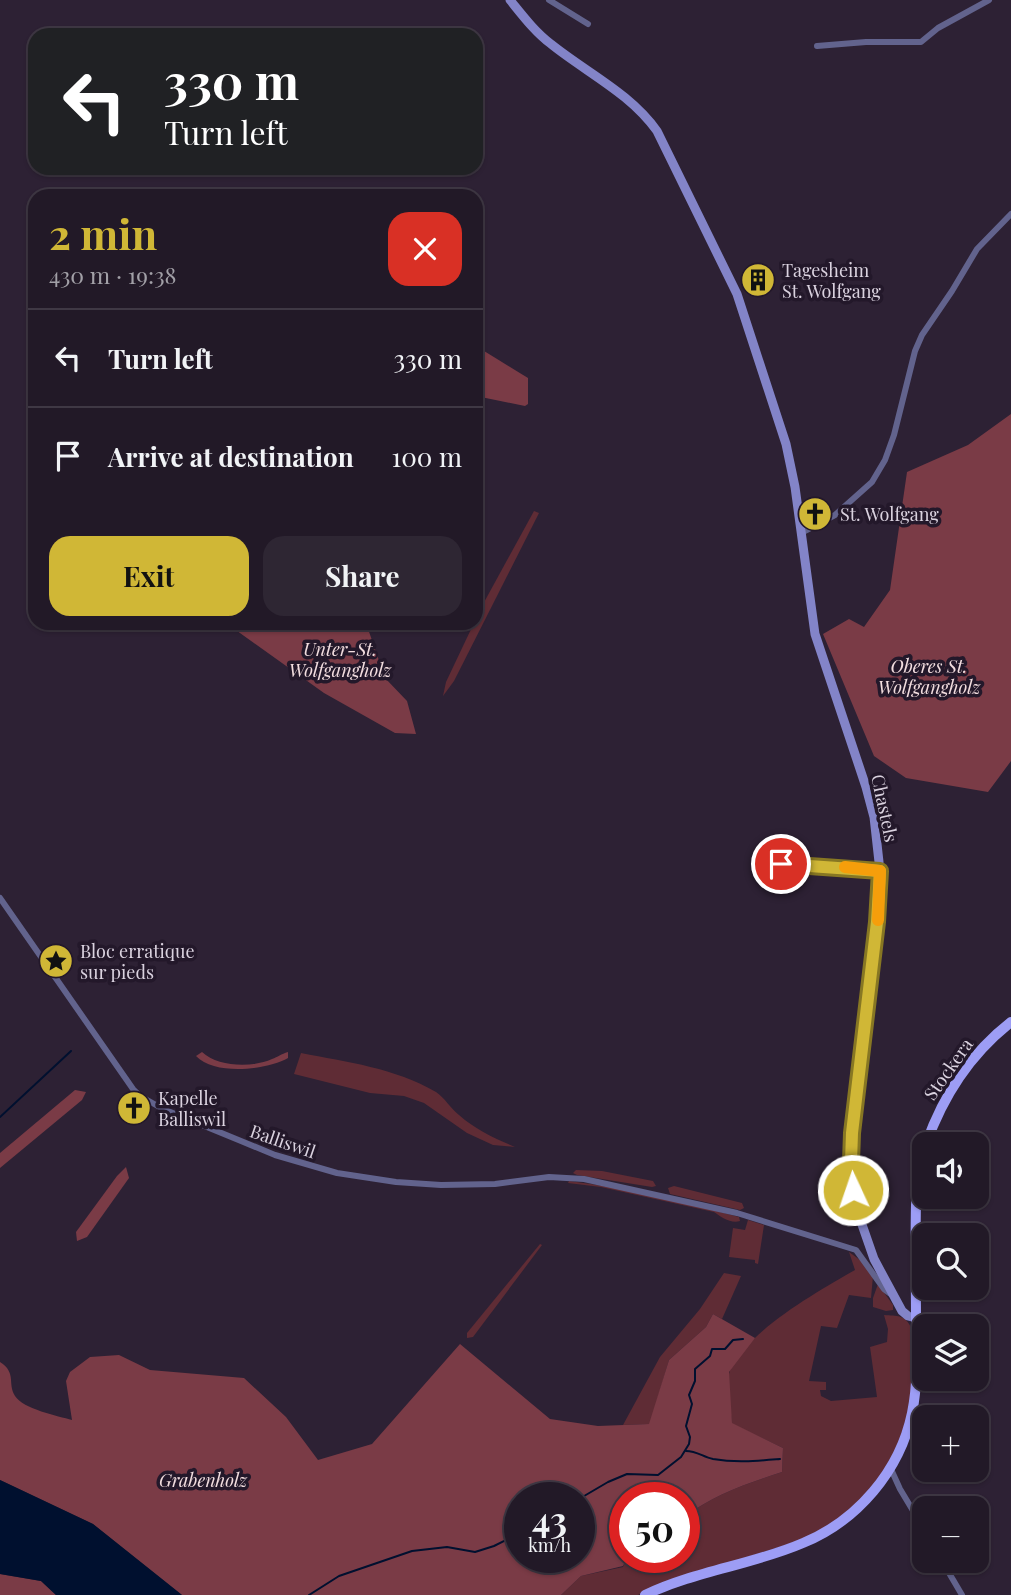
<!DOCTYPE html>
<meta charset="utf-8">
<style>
:root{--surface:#221927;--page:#2e2633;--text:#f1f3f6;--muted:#a2a0a7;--line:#3f3844;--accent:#d0b736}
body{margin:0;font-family:"Playfair Display",serif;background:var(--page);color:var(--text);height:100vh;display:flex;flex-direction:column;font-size:26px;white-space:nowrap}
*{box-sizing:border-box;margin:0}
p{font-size:23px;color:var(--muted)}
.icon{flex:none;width:38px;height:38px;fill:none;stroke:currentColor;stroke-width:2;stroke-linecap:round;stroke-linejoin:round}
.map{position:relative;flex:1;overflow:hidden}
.panel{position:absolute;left:28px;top:189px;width:455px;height:441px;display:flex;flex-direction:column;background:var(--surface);border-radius:21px;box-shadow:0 2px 5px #0004,0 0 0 2px var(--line)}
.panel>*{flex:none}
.guide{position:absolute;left:28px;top:28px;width:455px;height:147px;border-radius:21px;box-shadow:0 2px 5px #0004,0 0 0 2px var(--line);background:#202124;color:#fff;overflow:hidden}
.tools{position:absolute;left:912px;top:1132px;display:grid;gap:14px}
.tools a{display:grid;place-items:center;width:77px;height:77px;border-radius:14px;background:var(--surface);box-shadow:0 2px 5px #0004,0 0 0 2px var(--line);font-size:35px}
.speed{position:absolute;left:504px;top:1482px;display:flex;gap:14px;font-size:35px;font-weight:700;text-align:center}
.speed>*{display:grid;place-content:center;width:91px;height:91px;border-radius:50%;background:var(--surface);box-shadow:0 2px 5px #0004,0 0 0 2px var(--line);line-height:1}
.speed small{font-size:18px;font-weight:400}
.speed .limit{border:10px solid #d22;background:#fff;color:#111}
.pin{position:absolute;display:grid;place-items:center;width:60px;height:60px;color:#fff;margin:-30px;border:4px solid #fff;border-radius:50%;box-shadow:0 2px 7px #0007}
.me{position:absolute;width:77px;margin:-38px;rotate:357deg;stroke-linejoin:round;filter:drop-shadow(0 0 5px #0008)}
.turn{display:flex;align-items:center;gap:24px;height:147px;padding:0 21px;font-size:32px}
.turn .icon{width:91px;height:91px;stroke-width:2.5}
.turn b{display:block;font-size:49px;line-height:60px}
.round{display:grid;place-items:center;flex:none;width:74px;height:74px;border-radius:21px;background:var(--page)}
.headline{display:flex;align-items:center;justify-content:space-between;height:119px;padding:0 21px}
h1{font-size:42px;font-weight:700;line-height:52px;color:var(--accent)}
.cta{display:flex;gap:14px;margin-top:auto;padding:14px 21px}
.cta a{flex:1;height:80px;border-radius:21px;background:var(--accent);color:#111;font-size:28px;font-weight:700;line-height:80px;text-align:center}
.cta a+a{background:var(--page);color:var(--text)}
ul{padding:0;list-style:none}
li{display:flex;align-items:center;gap:21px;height:98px;padding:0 21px;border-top:2px solid var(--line)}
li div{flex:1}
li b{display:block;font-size:26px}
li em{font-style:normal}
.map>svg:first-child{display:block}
.green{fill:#5f2c35}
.forest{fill:#7a3b46;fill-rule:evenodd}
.water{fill:#00102f}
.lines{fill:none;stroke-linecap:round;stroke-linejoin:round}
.stream{stroke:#00102f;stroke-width:2}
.street{stroke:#62638d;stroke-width:6}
.secondary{stroke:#8384c8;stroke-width:9}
.primary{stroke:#9d9df5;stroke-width:10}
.route-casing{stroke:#877723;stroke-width:18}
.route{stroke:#d0b736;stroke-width:12}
.slow{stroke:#f59e0b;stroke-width:12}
.labels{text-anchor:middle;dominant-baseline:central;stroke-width:7;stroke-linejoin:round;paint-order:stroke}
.poi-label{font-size:18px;fill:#dad2df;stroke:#23182a;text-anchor:start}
.park-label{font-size:18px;font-style:italic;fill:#f2dddf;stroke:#23182a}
.street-label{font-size:18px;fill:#dad2df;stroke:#23182a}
</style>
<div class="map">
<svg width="1011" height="1595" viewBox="0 0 1011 1595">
<rect width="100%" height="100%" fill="#2d2134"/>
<g class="green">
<polygon points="534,511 539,513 454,681 443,696 446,682 482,606"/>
<path d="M301,1053C347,1062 395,1068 436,1092C445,1098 450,1108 459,1115C476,1130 494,1138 515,1147L493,1145L467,1133L424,1103L404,1096L370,1093L294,1074Z"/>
<polygon points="576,1170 602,1171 653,1181 656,1186 652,1187 577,1175 573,1173"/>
<path d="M569,1181C627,1188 684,1202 739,1217L740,1221C731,1224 721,1217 714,1212L601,1187L568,1183Z"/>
<polygon points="674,1186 742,1203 744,1208 740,1210 670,1194 668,1188"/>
<polygon points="748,1220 764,1225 758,1264 755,1263 755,1260 729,1257 733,1228 745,1230"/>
<polygon points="540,1244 542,1245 473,1337 467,1338 467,1333"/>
<path d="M849,1252L864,1263L873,1276L871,1298L849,1295L837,1328L821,1326L809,1381L826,1382V1390H820L821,1396L831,1401L877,1397L870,1347L887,1342L888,1329L884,1315C897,1316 905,1314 912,1329L913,1387L903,1436L877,1482L846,1515L810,1537L651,1588L638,1595H561L581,1576L623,1567L627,1558H684V1517C713,1495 748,1483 782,1472L783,1448L732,1424C731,1412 726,1380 730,1370C750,1329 817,1292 855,1270Z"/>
<polygon points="724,1273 741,1276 722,1319 713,1314 706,1327 669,1360 650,1424 623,1425 660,1357 700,1309"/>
<polygon points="878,1284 893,1305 893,1310 886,1311 873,1307 873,1298"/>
</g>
<g class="forest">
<polygon points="476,346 528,378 528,404 525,406 476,396"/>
<polygon points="1011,414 1011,761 988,792 906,778 874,756 823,634 849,619 864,627 890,590 907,472 968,445"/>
<polygon points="226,623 366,623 385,678 407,701 416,734 395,733 324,693"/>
<path d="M202,1052C218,1067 252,1068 272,1059C278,1057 281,1054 288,1052V1058C267,1070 215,1076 196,1056Z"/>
<polygon points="75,1090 86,1092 82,1100 0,1168 0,1153"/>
<polygon points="126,1167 129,1178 87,1237 77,1241 76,1232 117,1176"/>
<path d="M713,1314L755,1338L729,1372L732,1423L783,1448L782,1472C748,1483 713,1495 684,1517V1498H625V1558H627L623,1566L581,1576L561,1595H182L93,1524L0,1480V1362C17,1373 7,1383 15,1396C23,1409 58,1416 72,1420L66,1381L70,1372L90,1357L119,1355L150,1370L244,1378L286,1417L318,1460L372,1444L460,1344L550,1419L598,1426L649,1424L669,1360L706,1327ZM520,1498H579V1558H520Z"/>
<polygon points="0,1574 41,1581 56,1595 0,1595"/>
</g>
<polygon class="water" points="0,1480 93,1524 182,1595 56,1595 41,1581 0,1574"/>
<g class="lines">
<g class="stream">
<polyline points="0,1117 71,1051"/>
<path d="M686,1451C697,1451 703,1457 713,1459C736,1463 756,1461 780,1459"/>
<polyline points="579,1499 608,1482 627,1474 658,1475 681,1457 689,1444 690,1437 686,1426 692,1404 689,1395 695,1381 695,1369 710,1356 712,1349 725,1349 733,1340 743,1339"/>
<polyline points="309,1595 339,1576 412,1551 447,1547 475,1552 494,1546 520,1533"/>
</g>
<g class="street">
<polyline points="549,0 588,24"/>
<polyline points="817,46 866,42 921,42 938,28 989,0"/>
<polyline points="801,533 835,515 872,482 885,460 894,435 915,351 922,335 952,291 977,249 1011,214"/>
<polyline points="781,864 880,871"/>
<polyline points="0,898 133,1089 140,1096 163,1109 241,1141 275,1155 337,1173 396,1182 441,1185 495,1184 549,1177 584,1179 737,1213 856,1250 884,1289 892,1295"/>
<polyline points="890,1467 900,1489 924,1529"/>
<polyline points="942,1561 962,1595"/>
</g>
<path class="secondary" d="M510,0C523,16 535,32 551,44C587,73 630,93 657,131L737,294L786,444L795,487L815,634L866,787L874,817L879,862L878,913L852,1133V1180L859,1216L874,1259L902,1311L908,1316L916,1318"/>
<g class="primary">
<path d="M926,1144C943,1096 970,1054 1011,1022"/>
<path d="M645,1595C695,1571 752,1565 803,1543C857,1521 900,1471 912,1413C918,1384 917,1353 916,1323C916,1284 915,1244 916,1205L919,1176L924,1152"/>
</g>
</g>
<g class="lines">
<g class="route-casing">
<polyline id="route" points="781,864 880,871 877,922 852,1133 851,1162 853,1190"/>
</g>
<use href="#route" class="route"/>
<polyline class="slow" points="845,867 880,871 878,920"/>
</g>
<defs>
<g id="building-disc" transform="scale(1.75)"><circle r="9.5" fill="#d0b736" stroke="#23182a"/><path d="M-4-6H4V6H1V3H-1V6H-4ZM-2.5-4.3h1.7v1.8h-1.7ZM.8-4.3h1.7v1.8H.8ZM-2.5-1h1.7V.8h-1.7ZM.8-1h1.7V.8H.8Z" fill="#111"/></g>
<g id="church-disc" transform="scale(1.75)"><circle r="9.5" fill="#d0b736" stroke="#23182a"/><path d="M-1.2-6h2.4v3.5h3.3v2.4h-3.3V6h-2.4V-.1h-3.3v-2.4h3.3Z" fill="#111"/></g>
<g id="sight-disc" transform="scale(1.75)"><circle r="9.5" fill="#d0b736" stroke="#23182a"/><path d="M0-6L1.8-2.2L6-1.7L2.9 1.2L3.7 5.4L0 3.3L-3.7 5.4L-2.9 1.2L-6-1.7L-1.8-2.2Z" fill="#111"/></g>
</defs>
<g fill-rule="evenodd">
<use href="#building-disc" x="758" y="280"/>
<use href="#church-disc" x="815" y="514"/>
<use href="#sight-disc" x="56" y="961"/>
<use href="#church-disc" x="134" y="1108"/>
</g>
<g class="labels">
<g class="poi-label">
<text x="782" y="270">Tagesheim<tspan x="782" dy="21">St. Wolfgang</tspan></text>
<text x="840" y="514">St. Wolfgang</text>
<text x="80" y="951">Bloc erratique<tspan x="80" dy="21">sur pieds</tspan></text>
<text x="158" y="1098">Kapelle<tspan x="158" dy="21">Balliswil</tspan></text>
</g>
<g class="park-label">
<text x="340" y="649">Unter-St.<tspan x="340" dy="21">Wolfgangholz</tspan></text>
<text x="929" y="666">Oberes St.<tspan x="929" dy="21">Wolfgangholz</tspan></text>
<text x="203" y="1480">Grabenholz</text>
</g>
<g class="street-label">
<text transform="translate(885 808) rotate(78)">Chastels</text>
<text transform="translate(948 1069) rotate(-55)">Stockera</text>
<text transform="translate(283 1141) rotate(19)">Balliswil</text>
</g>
</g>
</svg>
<div class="tools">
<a><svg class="icon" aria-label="sound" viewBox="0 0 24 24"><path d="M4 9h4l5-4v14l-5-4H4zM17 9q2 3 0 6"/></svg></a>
<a><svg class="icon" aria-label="search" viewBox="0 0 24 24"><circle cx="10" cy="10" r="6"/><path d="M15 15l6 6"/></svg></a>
<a><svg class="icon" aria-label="layers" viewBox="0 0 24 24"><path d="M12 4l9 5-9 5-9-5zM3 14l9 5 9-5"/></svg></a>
<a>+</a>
<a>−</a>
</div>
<div class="speed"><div>43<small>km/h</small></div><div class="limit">50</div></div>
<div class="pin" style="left:781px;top:864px;background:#d93025"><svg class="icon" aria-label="arrive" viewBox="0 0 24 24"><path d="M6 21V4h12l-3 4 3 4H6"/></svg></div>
<svg class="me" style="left:853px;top:1190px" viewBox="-20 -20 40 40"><circle r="17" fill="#d0b736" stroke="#fff" stroke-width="3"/><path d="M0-11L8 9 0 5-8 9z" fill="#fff"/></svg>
<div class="guide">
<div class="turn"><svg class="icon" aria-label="left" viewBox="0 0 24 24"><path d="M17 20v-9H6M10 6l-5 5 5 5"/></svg><div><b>330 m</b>Turn left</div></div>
</div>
<section class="panel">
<div class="headline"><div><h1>2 min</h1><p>430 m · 19:38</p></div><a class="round" style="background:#d93025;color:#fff"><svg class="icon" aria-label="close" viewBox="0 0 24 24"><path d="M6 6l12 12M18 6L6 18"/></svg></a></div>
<ul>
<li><svg class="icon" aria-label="left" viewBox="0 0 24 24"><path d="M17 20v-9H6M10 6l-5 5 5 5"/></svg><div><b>Turn left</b></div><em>330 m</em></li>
<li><svg class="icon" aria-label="arrive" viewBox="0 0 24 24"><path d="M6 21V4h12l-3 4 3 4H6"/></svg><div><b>Arrive at destination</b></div><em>100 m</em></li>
</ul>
<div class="cta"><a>Exit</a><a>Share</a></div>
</section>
</div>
